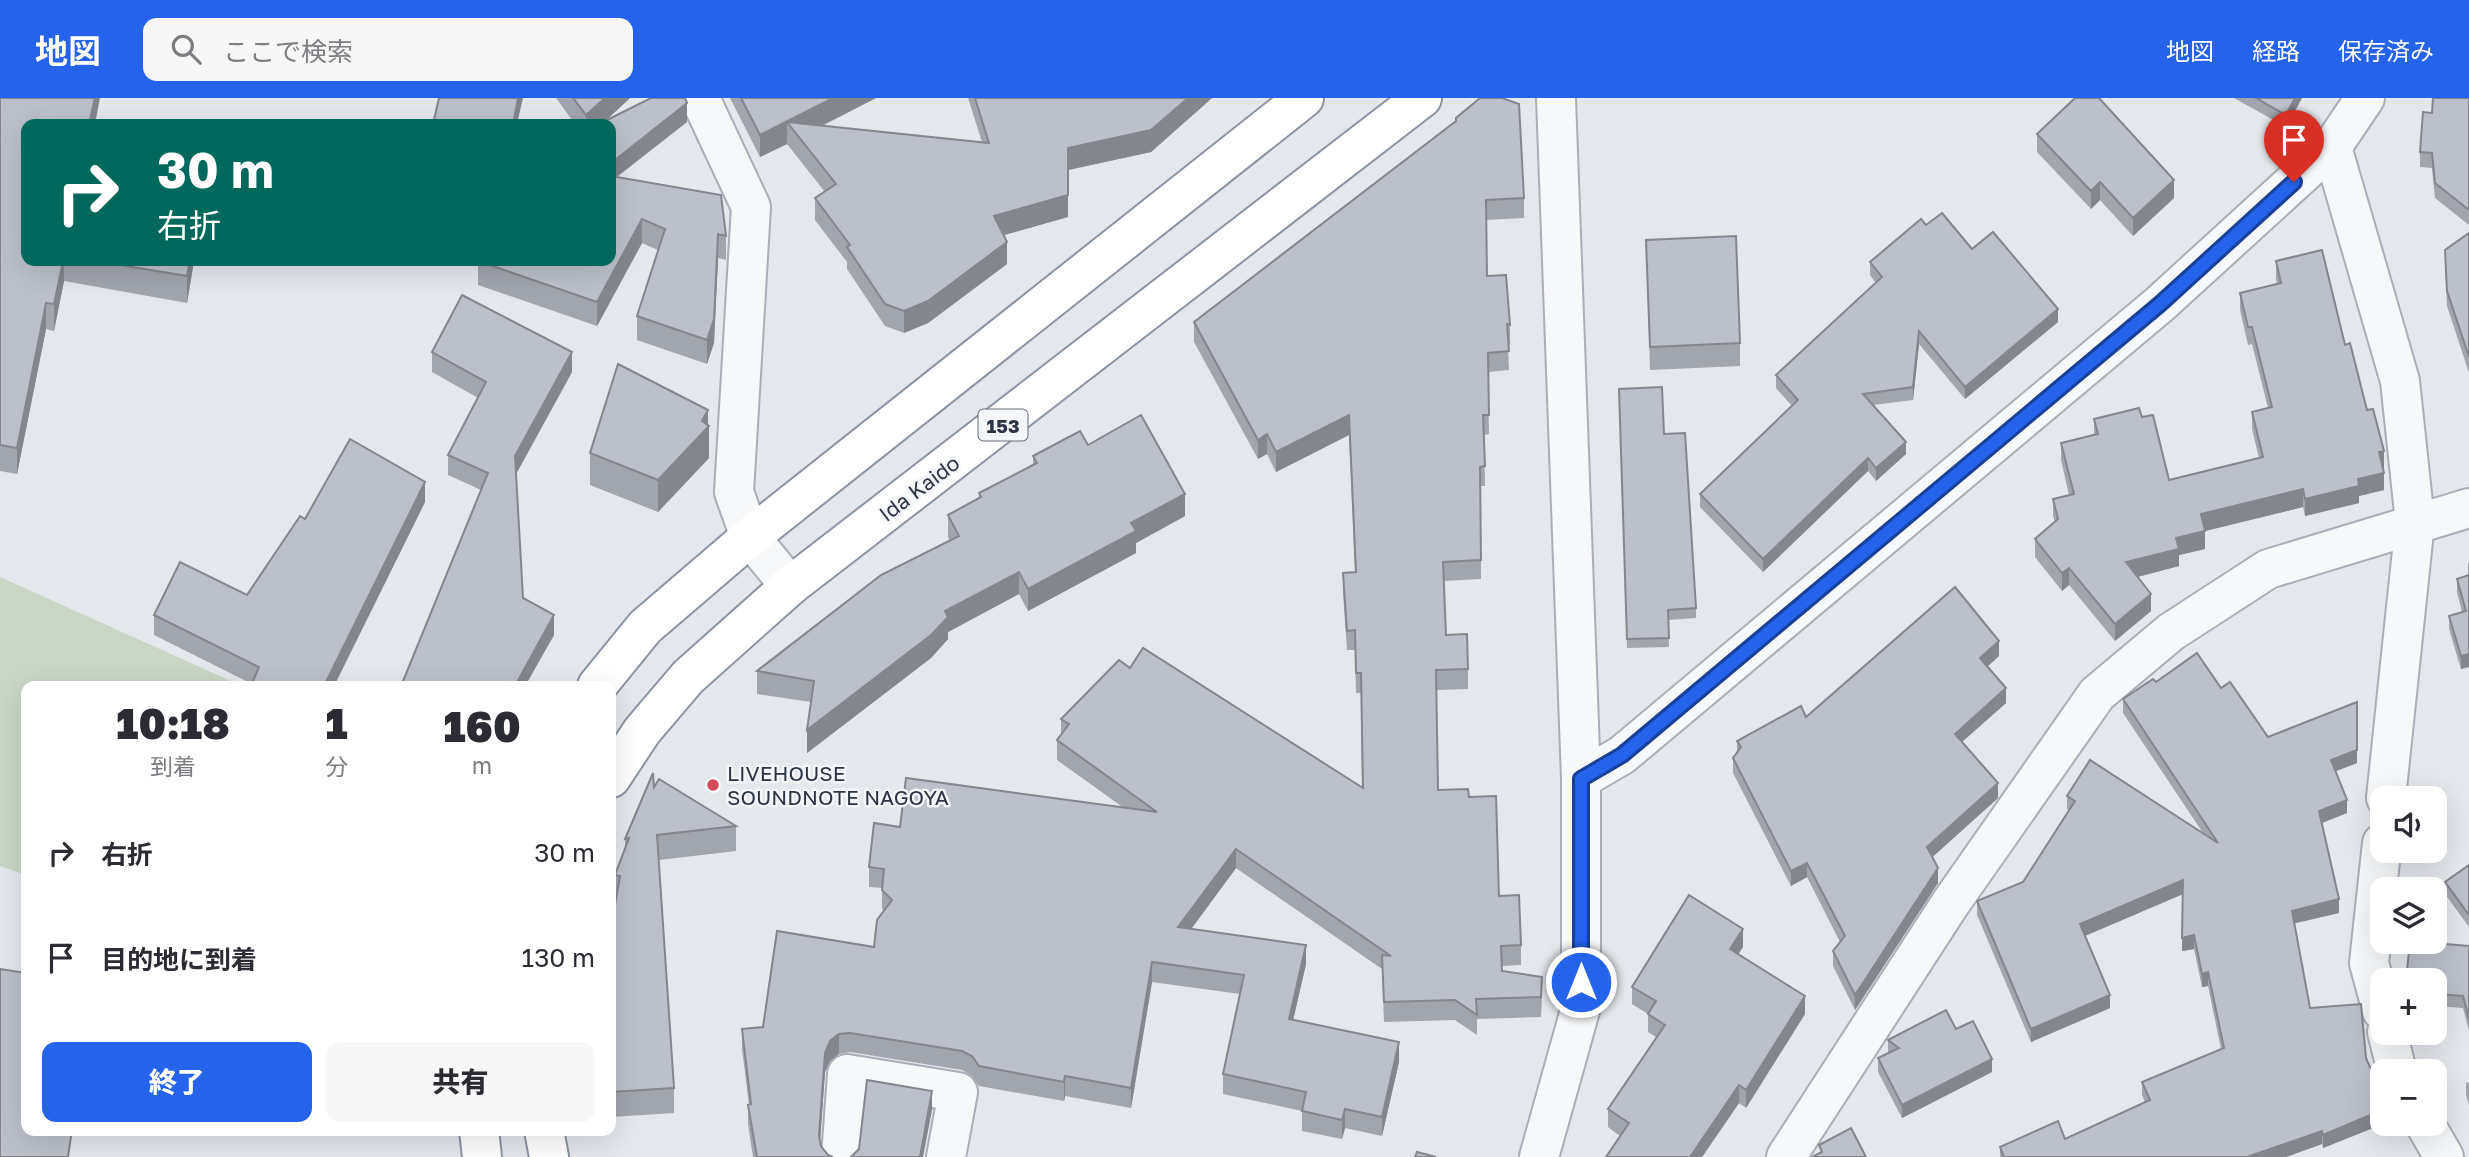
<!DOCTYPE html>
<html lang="ja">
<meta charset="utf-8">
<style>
:root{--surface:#fff;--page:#f7f7f7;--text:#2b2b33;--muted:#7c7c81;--accent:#2563eb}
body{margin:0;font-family:"Golos Text","Noto Sans JP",sans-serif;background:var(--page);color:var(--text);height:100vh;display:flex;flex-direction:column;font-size:26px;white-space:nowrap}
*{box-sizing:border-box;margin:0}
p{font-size:23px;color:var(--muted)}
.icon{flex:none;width:38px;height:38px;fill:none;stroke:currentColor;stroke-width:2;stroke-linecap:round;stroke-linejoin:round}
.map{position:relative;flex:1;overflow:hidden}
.panel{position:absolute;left:21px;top:583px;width:595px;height:455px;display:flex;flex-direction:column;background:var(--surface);border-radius:14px;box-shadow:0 7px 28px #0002}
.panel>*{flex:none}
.guide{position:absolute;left:21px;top:21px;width:595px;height:147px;border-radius:14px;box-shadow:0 7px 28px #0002;background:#00695c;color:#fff;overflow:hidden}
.tools{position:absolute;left:2370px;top:688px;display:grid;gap:14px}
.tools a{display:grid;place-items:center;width:77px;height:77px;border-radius:14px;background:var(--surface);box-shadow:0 7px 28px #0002;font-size:35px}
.pin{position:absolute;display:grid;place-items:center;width:60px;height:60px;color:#fff;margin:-72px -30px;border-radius:50% 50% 50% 0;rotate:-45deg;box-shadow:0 0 7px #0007}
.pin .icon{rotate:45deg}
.me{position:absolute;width:77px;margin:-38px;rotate:0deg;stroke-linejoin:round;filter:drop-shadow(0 0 5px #0008)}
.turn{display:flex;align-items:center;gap:24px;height:147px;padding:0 21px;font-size:32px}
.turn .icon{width:91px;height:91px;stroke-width:2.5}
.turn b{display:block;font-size:49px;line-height:60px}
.eta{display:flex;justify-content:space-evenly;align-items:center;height:119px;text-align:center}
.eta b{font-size:42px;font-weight:800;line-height:49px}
.cta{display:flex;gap:14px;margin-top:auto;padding:14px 21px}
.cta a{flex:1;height:80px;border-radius:14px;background:var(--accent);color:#fff;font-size:28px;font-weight:800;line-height:80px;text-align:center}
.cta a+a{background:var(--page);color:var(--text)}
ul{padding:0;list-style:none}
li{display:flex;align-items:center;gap:21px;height:105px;padding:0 21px}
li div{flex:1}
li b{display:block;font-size:26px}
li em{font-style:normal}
header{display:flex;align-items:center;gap:42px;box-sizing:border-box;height:98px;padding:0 35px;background:var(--accent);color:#fff}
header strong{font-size:33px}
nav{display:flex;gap:38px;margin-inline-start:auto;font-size:24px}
.search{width:490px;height:63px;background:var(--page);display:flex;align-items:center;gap:18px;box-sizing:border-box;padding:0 24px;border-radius:14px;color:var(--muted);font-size:26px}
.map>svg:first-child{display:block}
.green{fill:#c9d6c5}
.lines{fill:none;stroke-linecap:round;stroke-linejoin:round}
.minor-casing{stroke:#a9aeb7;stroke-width:42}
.highway-casing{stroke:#8b94a3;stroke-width:42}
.minor{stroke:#f7f8fa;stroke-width:38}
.highway{stroke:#fff;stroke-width:38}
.wall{fill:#a1a5ae}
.shaded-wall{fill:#83868d}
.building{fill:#bbc0ca;stroke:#83868d;stroke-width:2}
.route-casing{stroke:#184099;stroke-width:18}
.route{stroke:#2563eb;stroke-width:12}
.poi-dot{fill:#d1495b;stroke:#f4f6f9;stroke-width:2.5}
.labels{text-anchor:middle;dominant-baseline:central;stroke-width:5;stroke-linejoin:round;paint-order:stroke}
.shield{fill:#f4f6f9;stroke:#676e7b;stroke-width:2}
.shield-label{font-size:19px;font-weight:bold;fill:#2b3445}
.street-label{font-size:21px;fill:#2b3445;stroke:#f4f6f9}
.poi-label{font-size:21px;fill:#2b3445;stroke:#f4f6f9;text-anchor:start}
</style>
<header>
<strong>地図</strong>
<div class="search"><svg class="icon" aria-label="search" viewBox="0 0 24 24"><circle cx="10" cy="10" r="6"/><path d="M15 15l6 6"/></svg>ここで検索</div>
<nav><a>地図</a><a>経路</a><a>保存済み</a></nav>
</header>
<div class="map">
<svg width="2469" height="1059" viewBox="0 0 2469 1059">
<rect width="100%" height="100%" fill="#e4e7ec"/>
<polygon class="green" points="0,479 242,588 26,588 26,777 0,768"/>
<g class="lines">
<g class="minor-casing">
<g id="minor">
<polyline points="700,0 751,109 734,394 750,439 790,488"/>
<polyline points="2332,49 2400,283 2415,424 2386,700"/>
<polyline points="1581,681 1622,657 2160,206 2332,49 2365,0"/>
<polyline points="2382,745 2369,865 2382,913"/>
<polyline points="2387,934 2397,973"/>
<polyline points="2425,1026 2444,1059"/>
<polyline points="841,1059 847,976 958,994 946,1059"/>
<polyline points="1539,1059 1581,909 1581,681 1556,0"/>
<polyline points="1786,1059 1950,806 2097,596 2171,534 2268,471 2469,410"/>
</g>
</g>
<g class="highway-casing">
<g id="highway">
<polyline points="597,588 645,529 750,439 1304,0"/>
<polyline points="611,680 642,633 688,579 790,488 1422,0"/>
<polyline points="479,1032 482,1059"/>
<polyline points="544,1032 549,1059"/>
</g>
</g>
<use href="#minor" class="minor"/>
<use href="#highway" class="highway"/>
</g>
<g class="wall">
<polygon points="0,0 26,163 194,163 187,205 64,183 54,233 46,231 17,376 0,373"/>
<polygon points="556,0 630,0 605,23 687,24 617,79 726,138 726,162 718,160 714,245 707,266 637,242 637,218 658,152 642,145 597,228 478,187 478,163 614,78 611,74 611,26 575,26"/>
<polygon points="730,0 876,0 822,28 982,44 968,0 1212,0 1151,54 1068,72 1068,119 1003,137 1007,166 928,225 904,235 885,228 847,171 847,164 815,122 815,100 825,94 787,46 760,59"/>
<polygon points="2234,0 2302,0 2286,29"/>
<polygon points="2469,0 2469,127 2435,100 2432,70 2420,69 2420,54 2432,15"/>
<polygon points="1456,23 1524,100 1524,120 1486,122 1487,178 1510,227 1510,246 1508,246 1509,272 1488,274 1489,336 1484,337 1485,388 1481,388 1481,481 1444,483 1446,537 1468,571 1468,591 1436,592 1438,692 1469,699 1499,798 1521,847 1521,867 1502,868 1502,873 1542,898 1541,919 1477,921 1477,937 1455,922 1384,924 1382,871 1236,770 1191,831 1306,866 1293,922 1399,964 1382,1038 1345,1030 1342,1041 1302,1033 1302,1013 1223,996 1223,976 1240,896 1152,884 1131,1010 1065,998 1064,1003 979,988 972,978 962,972 850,954 839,956 830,963 825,974 820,1043 821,1048 828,1057 833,1059 753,1059 748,1026 748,1007 749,1007 742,951 742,931 763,929 874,849 884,813 882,811 882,790 869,789 869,769 900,729 1124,710 1057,662 1057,642 1061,637 1061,621 1130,570 1362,690 1361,595 1356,595 1355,552 1347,552 1343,494 1343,475 1355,474 1349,337 1276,374 1267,356 1258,361 1194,244 1194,224"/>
<polygon points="2037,36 2174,100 2133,138 2100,102 2091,111 2037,54"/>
<polygon points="1926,127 1972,151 2058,224 1965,301 1919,246 1913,302 1873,307 1906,356 1876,383 1868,373 1763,474 1700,409 1700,396 1792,308 1776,290 1776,277 1876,185 1870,177 1870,164"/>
<polygon points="2469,135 2469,275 2447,208 2445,168 2445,152"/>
<polygon points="1646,142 1740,245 1740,268 1650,272"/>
<polygon points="2276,163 2345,247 2384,371 2384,392 2359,398 2359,405 2305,418 2303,409 2205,433 2205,451 2179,457 2179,468 2137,479 2151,513 2115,543 2069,487 2062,493 2035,459 2035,441 2055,424 2053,418 2053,401 2069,397 2061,362 2061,345 2094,336 2094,321 2142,319 2169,382 2259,360 2252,331 2252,314 2268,310 2252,246 2248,247 2240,212 2240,195 2277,186 2276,181"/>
<polygon points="432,254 572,274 516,376 523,500 554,537 525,588 401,588 481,392 448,377 448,357 478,300 432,274"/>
<polygon points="1619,291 1664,336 1696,510 1696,520 1668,522 1669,549 1627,550"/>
<polygon points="708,327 709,360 658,414 590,387 590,355"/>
<polygon points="1088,347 1185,418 1136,445 1136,455 1028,513 1019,496 948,534 948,541 931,560 807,655 811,604 757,596 757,573 950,443 948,439 948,417 979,400 979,395 1033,367 1033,358"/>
<polygon points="425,404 334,588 251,588 252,586 154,537 154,517 247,497 305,421"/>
<polygon points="2468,465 2469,465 2469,569 2461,571 2449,531 2449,518 2462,514 2457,494 2457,481 2468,477"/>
<polygon points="1999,558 1987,569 2006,605 1962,644 1998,700 1932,759 1938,785 1855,912 1833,868 1833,853 1840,844 1807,779 1791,788 1733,675 1733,660 1737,654 1737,643 1806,619"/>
<polygon points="2156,584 2221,590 2268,639 2357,665 2336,673 2347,715 2322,725 2339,815 2294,825 2310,910 2366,960 2382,1026 2383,1026 2323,1050 2322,1046 2286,1059 2000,1059 2000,1049 2065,1041 2145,1004 2142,997 2142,984 2221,951 2208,888 2202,889 2194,851 2182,853 2183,796 2085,838 2110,910 2031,944 1977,817 1977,803 2023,784 2069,713 2067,711 2067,698 2203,735 2123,615 2123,601"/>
<polygon points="654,689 736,728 736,753 659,762 674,990 674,1015 611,1019 611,831 616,803 615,802 615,777 625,750 625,741"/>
<polygon points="2469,767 2469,829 2445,796 2445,784"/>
<polygon points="2469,848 2469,933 2463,910 2434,908 2434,882"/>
<polygon points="1743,849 1738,856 1805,916 1746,1010 1739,1005 1702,1059 1606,1059 1620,1038 1608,1029 1608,1011 1656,939 1648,934 1648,916 1632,906 1632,889"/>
<polygon points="1956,931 1992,974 1902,1020 1878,974 1878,960 1888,956 1888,942"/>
<polygon points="2469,984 2469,1007 2466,997 2466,985"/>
</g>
<g class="shaded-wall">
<polygon points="95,0 100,0 95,26 89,26"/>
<polygon points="518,0 523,0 517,26 513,26"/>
<polygon points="605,0 630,0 602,26 586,26 586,17"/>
<polygon points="833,0 876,0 799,39 787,24 787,46 760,59 760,37"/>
<polygon points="1188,0 1212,0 1151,54 1068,72 1068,119 994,140 994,118 1068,50"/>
<polygon points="2295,0 2302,0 2286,29 2286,17"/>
<polygon points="687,5 687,24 615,80 615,62"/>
<polygon points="2174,82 2174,100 2133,138 2133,120"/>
<polygon points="2100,84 2100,102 2091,111 2091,93"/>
<polygon points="642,121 642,145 597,228 597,204"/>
<polygon points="718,136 718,160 714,245 707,266 707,242"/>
<polygon points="1007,144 1007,166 928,225 904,235 904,213"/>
<polygon points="63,163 64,163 64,183 54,233 54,206"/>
<polygon points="190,163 194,163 187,205 187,178"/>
<polygon points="46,205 46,231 17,376 17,350"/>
<polygon points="2058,211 2058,224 1965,301 1965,289"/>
<polygon points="1919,233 1919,246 1913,302 1913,289"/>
<polygon points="572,254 572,274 515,378 515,358"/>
<polygon points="708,312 708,329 709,328 709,360 658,414 658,382 702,323"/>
<polygon points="1349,317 1349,337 1276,374 1276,354"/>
<polygon points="1267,336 1267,356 1258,361 1258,342"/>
<polygon points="1906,344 1906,356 1876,383 1876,370"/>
<polygon points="2384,353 2384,371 2379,372 2379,354"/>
<polygon points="1868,360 1868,373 1763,474 1763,461"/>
<polygon points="2384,375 2384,392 2359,398 2359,405 2305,418 2305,401 2358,381"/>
<polygon points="425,384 425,404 334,588 324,588"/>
<polygon points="2303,391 2303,409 2201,434 2201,416"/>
<polygon points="1185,396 1185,418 1136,445 1136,455 1028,513 1028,491 1131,425"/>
<polygon points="2205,433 2205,451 2179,457 2179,468 2126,482 2126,464 2176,440"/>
<polygon points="2069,470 2069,487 2062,493 2062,475"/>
<polygon points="1019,474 1019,496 948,534 948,541 931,560 807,655 807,632 945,513"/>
<polygon points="2151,496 2151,513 2115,543 2115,526"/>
<polygon points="554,517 554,537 525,588 516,588 516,586"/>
<polygon points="1999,543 1999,558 1980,575 1980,560"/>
<polygon points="2469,556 2469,569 2461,571 2461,558"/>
<polygon points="2006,590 2006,605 1955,650 1955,636"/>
<polygon points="2357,618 2357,665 2331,675 2331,662"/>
<polygon points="1998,685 1998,700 1927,764 1927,749"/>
<polygon points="2347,702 2347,715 2319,726 2319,713"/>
<polygon points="1236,751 1236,770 1178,849 1178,829"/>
<polygon points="1807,765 1807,779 1791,788 1791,773"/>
<polygon points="1938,770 1938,785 1855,912 1855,897"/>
<polygon points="2183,782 2183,796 2080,840 2080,826"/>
<polygon points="2339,801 2339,815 2292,826 2292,813"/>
<polygon points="1743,831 1743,849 1730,869 1730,851"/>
<polygon points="2194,837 2194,851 2182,853 2182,840"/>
<polygon points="1306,847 1306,866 1289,940 1289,921"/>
<polygon points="1152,864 1152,884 1131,1010 1131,990"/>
<polygon points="2208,874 2208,888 2202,889 2202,876"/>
<polygon points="2110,897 2110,910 2031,944 2031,931"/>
<polygon points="1805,898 1805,916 1746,1010 1746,992"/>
<polygon points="839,936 839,956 830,963 825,974 819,1057 819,1038 825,955 830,943"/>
<polygon points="1399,944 1399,964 1382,1038 1382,1019"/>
<polygon points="1992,961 1992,974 1902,1020 1902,1007"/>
<polygon points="1065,978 1065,998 1064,1003 1064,984"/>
<polygon points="1739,987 1739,1005 1702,1059 1690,1059"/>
<polygon points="932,993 932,1012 923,1059 920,1059"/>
<polygon points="1345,1011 1345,1030 1342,1041 1342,1022"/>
<polygon points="2382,1012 2382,1026 2383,1026 2323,1050 2323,1037"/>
<polygon points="2322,1033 2322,1046 2286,1059 2247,1059"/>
</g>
<g class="building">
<polygon points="0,0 95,0 89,26 26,26 26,163 63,163 54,206 46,205 17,350 0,347"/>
<polygon points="439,0 518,0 513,26 433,26"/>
<polygon points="573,0 605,0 586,17"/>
<polygon points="651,0 685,0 687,5 615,62 611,56 611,26 599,26"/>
<polygon points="741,0 833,0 760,37"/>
<polygon points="975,0 1188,0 1151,32 1068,50 1068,97 994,118 1007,144 928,203 904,213 885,206 847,149 850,147 815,100 836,86 787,24 989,45"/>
<polygon points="1480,0 1502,0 1519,6 1524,100 1486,102 1487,178 1506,177 1510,227 1507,226 1509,253 1488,255 1489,317 1483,317 1485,368 1480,369 1481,462 1443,464 1446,537 1467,536 1468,571 1436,572 1438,692 1468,691 1469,699 1496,698 1499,798 1519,797 1521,847 1501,848 1502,873 1542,879 1541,899 1476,901 1477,917 1455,902 1384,904 1382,857 1391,858 1236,751 1178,829 1306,847 1289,921 1399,944 1382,1019 1345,1011 1342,1022 1302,1013 1306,994 1223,976 1244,877 1152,864 1131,990 1065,978 1064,984 979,968 972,958 962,953 850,935 839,936 830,943 825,955 819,1038 821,1048 828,1057 833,1059 757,1059 748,1007 751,1006 742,931 763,929 777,833 874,849 877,822 892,802 882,792 884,771 869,769 874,725 900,729 906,680 1157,714 1057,642 1069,626 1061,621 1119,562 1130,570 1143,550 1363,690 1361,575 1356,575 1355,532 1347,533 1343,475 1356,474 1349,317 1276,354 1267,336 1258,342 1194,224 1456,23 1456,20"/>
<polygon points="2075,0 2099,0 2174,82 2133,120 2100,84 2091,93 2037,36"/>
<polygon points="2256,0 2295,0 2286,17"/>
<polygon points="2433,0 2469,0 2469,112 2435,85 2432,55 2420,54 2423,14 2432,15"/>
<polygon points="611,78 721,97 726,138 718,136 714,221 707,242 637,218 665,131 642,121 597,204 478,163 611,163"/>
<polygon points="1942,115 1972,151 1993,134 2058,211 1965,289 1919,233 1913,289 1863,296 1906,344 1876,370 1868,360 1763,461 1700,396 1798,302 1776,277 1882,179 1870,164 1921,121 1926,127"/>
<polygon points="2469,135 2469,259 2447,193 2445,152"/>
<polygon points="1736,138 1740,245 1650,249 1646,142"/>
<polygon points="2322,152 2345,247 2350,245 2367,312 2373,311 2384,353 2379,354 2384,375 2358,381 2359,388 2305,401 2303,391 2201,416 2205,433 2176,440 2179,451 2126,464 2151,496 2115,526 2069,470 2062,475 2035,441 2058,421 2053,401 2074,396 2061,345 2098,336 2094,321 2139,310 2142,319 2153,317 2169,382 2263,359 2252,314 2272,309 2252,229 2248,229 2240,195 2281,185 2276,163"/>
<polygon points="96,163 190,163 187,178"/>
<polygon points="462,197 572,254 515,358 523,500 554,517 516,586 512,584 511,588 401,588 488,375 448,357 486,284 432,254"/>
<polygon points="618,266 708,312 702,323 709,328 658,382 590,355"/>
<polygon points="1662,289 1664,336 1685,335 1696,510 1668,512 1669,540 1627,541 1619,291"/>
<polygon points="1141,317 1185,396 1131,425 1136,433 1028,491 1019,474 945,513 948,519 931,537 807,632 814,583 757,573 881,477 959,438 948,417 981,399 979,395 1037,365 1033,358 1080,333 1088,347"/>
<polygon points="350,341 425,384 324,588 251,588 259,569 154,517 180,464 247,497 300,418 305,421"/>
<polygon points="2469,477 2469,556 2461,558 2449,518 2466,513 2457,481"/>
<polygon points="1955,489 1999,543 1980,560 2006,590 1955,636 1998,685 1927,749 1938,770 1855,897 1833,853 1845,838 1807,765 1791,773 1733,660 1741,649 1737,643 1801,608 1806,619"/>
<polygon points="2197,555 2221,590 2230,584 2268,639 2357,604 2357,652 2331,662 2347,702 2319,713 2339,801 2292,813 2310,910 2361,906 2366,960 2382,996 2382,1012 2323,1037 2322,1033 2247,1059 2003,1059 2004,1059 2000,1049 2058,1023 2065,1041 2150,1002 2142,984 2224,950 2208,874 2202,876 2194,837 2182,840 2183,782 2080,826 2110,897 2031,931 1977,803 2023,784 2075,703 2067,698 2090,662 2218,745 2123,601 2153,581 2156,584"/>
<polygon points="653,675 654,689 659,681 736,728 657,737 674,990 611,994 611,831 620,778 615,777 629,740 625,741"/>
<polygon points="2469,767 2469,817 2445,784"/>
<polygon points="1689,797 1743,831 1730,851 1805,898 1746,992 1739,987 1690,1059 1606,1059 1629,1025 1608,1011 1665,927 1648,916 1656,903 1632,889"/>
<polygon points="2410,844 2422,844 2469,848 2469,921 2463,898 2434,896 2434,882 2406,882"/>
<polygon points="0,871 26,875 26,1032 72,1032 68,1059 0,1059"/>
<polygon points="1946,912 1956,931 1973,923 1992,961 1902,1007 1878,960 1899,950 1888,942"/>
<polygon points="867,982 932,993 920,1059 851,1059 859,1051"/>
<polygon points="1851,1030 1866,1059 1812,1059 1822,1054 1819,1047"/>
<polygon points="1417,1054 1436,1059 1415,1059"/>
</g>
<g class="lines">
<g class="route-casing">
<polyline id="route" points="1581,884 1581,681 1622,657 2160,206 2294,84"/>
</g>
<use href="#route" class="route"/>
</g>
<circle class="poi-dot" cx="713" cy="687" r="7"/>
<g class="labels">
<rect class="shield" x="978.5" y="311.5" width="49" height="31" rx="5"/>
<g class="shield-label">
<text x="1003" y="327">153</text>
</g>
<g class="street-label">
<text transform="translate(919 390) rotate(-37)">Ida Kaido</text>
</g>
<g class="poi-label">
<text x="727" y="675">LIVEHOUSE<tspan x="727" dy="24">SOUNDNOTE NAGOYA</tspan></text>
</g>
</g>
</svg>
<div class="tools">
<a><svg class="icon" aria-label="sound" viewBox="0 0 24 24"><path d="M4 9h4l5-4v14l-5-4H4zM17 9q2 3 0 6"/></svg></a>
<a><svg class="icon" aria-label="layers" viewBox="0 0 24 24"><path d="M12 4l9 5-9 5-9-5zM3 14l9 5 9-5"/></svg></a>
<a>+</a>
<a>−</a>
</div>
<div class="pin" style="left:2294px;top:84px;background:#d93025"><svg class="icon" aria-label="arrive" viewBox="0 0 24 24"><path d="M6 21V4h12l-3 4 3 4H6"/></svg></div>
<svg class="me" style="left:1581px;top:884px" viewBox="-20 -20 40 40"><circle r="17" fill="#2563eb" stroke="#fff" stroke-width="3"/><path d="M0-11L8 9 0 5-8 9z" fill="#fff"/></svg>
<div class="guide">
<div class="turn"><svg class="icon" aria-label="right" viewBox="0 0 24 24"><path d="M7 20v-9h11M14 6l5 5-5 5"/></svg><div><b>30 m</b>右折</div></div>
</div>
<section class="panel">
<div class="eta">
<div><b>10:18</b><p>到着</p></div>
<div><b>1</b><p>分</p></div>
<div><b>160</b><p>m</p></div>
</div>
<ul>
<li><svg class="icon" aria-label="right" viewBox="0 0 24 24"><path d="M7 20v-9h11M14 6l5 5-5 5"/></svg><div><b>右折</b></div><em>30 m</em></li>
<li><svg class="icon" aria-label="arrive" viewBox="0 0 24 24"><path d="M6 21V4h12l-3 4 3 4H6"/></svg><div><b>目的地に到着</b></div><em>130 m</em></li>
</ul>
<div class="cta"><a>終了</a><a>共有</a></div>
</section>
</div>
